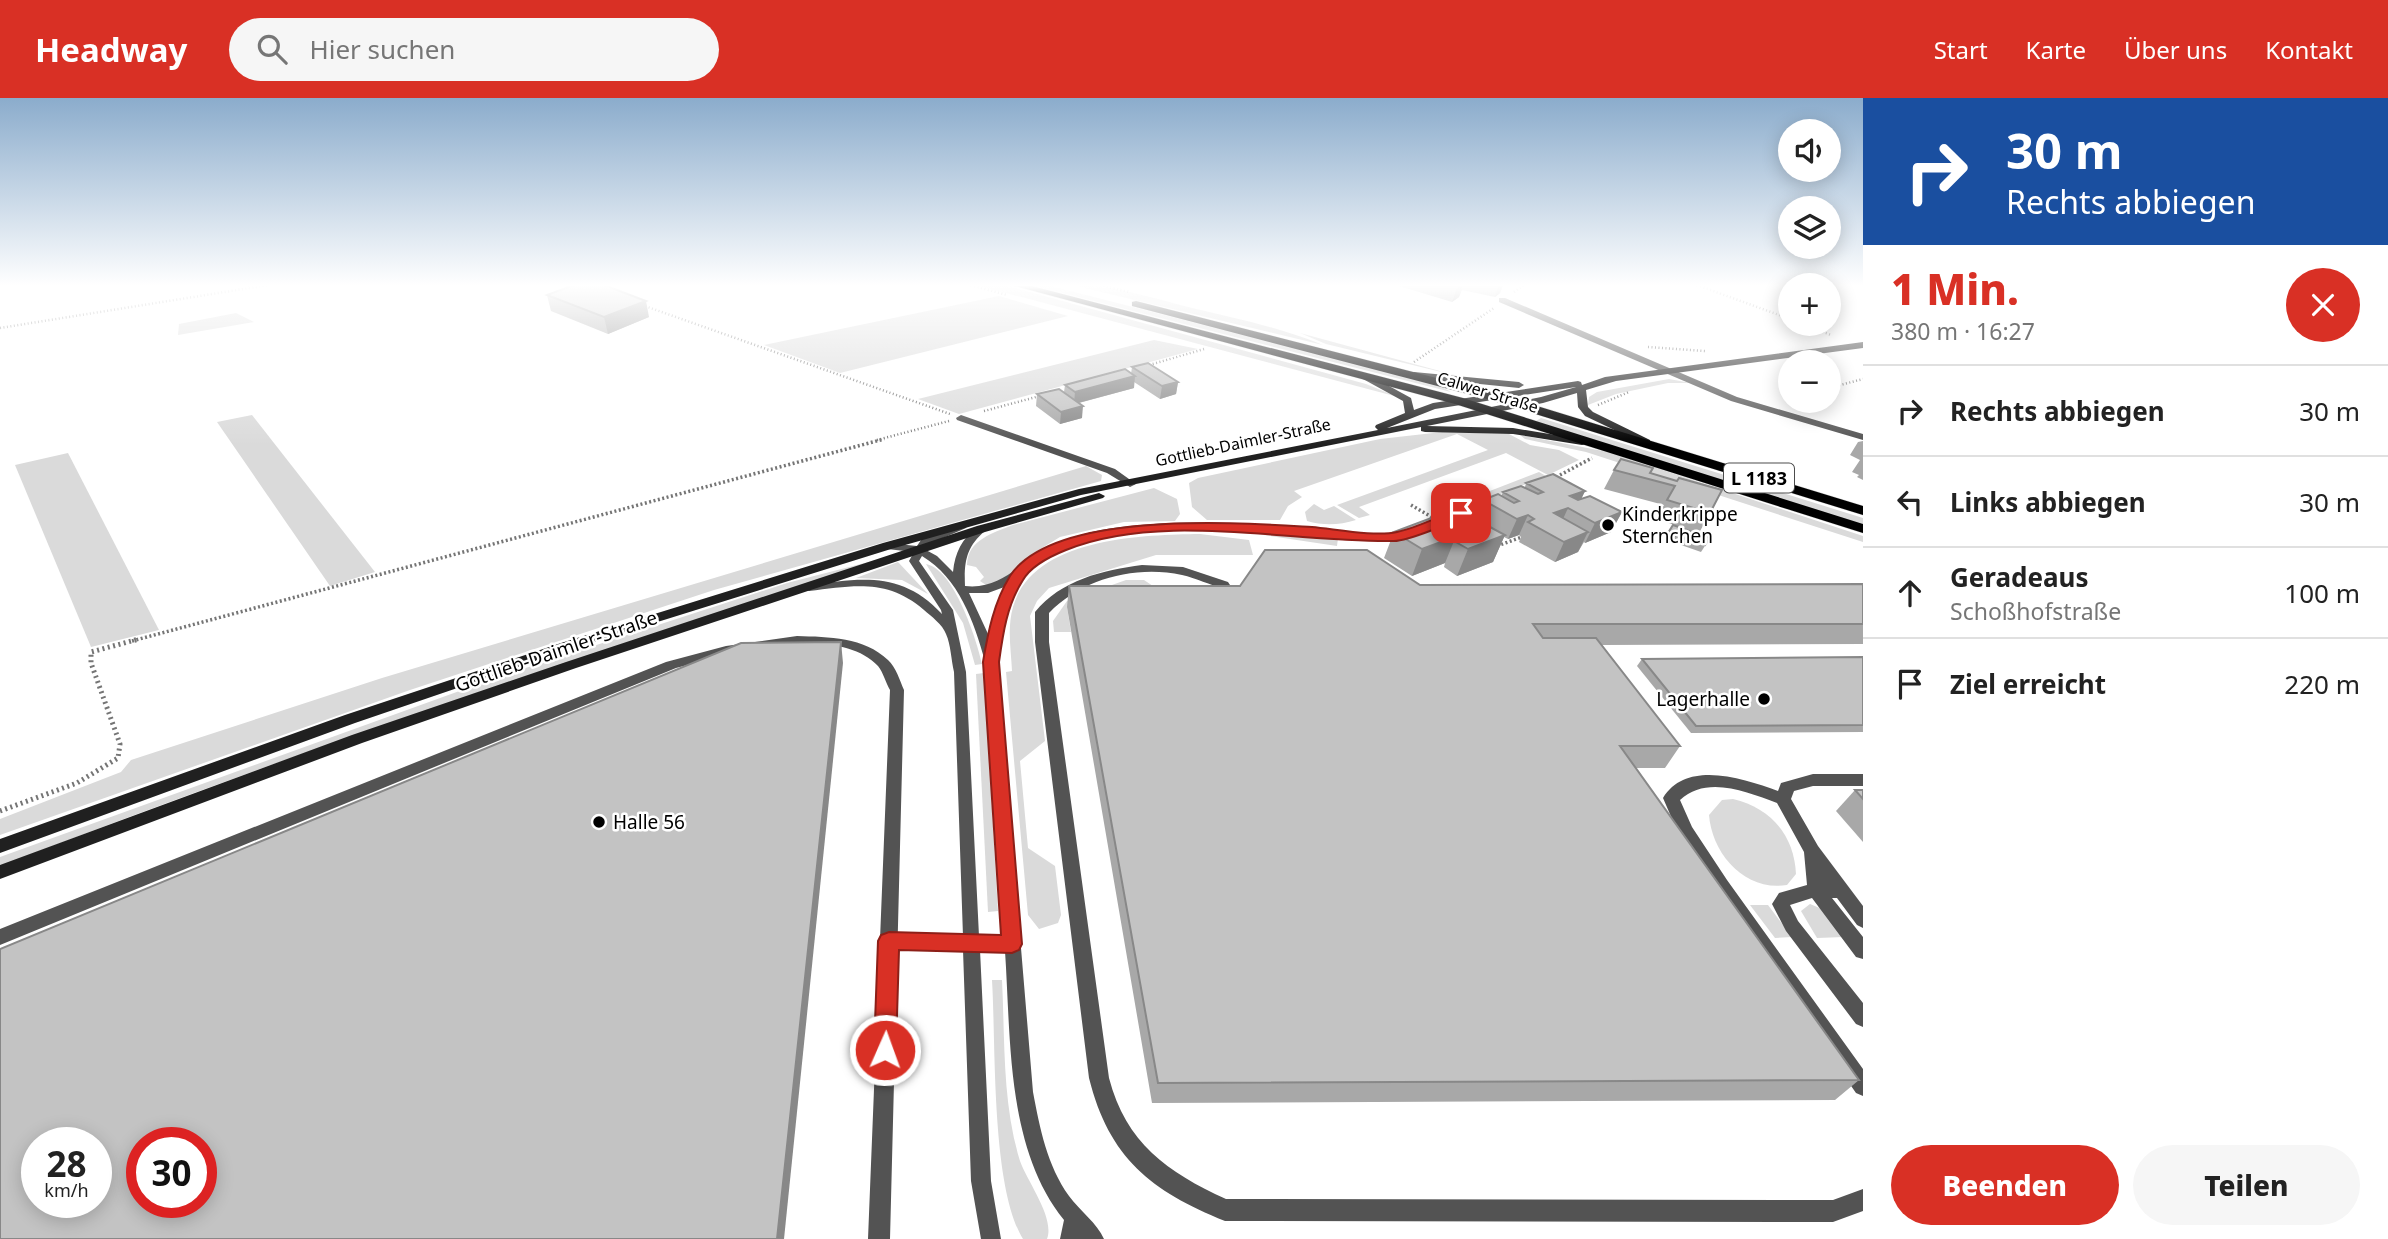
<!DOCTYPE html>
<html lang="de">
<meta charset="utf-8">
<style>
:root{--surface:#fff;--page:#f6f6f6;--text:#222;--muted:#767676;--line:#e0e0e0;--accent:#d93025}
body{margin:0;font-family:"Noto Sans",sans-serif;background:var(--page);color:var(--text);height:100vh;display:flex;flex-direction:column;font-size:26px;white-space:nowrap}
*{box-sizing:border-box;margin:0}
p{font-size:23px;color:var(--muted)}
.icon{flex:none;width:38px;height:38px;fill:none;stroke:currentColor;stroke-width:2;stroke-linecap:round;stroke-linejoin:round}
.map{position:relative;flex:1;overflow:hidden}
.sheet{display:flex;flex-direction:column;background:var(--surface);width:525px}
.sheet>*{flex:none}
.banner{background:#1a4fa0;color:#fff;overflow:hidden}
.tools{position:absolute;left:1778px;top:21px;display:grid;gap:14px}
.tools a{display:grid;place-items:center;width:63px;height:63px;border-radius:50%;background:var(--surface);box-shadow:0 4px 18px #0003;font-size:35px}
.speed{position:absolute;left:21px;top:1029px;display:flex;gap:14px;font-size:35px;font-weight:700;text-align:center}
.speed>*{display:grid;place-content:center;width:91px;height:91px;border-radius:50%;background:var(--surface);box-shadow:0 4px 18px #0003;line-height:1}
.speed small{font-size:18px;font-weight:400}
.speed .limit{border:10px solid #d22;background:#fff;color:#111}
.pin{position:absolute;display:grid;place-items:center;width:60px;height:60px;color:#fff;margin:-30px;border-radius:14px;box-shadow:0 4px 10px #0006}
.me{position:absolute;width:77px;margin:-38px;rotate:2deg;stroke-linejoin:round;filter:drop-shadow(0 0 5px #0008)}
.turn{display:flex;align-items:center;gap:24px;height:147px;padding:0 28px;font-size:32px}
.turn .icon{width:91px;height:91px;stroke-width:2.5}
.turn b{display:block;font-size:49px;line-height:60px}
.round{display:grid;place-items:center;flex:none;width:74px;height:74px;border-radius:37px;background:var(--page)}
.head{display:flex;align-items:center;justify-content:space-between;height:119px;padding:0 28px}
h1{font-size:42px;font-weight:800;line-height:52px;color:var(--accent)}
.cta{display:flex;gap:14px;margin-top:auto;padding:14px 28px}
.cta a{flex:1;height:80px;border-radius:42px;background:var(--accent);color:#fff;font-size:28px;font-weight:800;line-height:80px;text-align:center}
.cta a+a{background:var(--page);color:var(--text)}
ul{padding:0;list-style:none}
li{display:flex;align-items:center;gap:21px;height:91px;padding:0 28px;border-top:2px solid var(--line)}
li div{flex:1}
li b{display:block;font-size:26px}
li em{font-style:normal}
header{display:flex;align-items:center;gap:42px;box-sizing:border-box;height:98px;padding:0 35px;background:var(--accent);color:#fff}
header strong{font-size:33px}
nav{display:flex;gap:38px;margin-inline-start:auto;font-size:24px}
.search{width:490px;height:63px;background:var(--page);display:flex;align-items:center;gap:18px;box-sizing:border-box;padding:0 24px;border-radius:38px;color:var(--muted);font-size:26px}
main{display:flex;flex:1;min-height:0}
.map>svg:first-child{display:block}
.green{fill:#dadada}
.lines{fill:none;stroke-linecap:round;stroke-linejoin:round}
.primary-casing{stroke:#dbdbdb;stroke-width:1}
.path-far2{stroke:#757575;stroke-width:2.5;stroke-dasharray:1 2.5;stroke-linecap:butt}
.path-far1{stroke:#757575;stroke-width:3.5;stroke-dasharray:2 2.5;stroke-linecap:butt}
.path{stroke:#757575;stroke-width:5;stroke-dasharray:2 3.5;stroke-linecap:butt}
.lane{fill:#535353;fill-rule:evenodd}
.street{fill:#535353;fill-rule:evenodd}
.secondary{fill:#202020;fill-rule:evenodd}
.primary{fill:#000;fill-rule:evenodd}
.wall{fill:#a8a8a8}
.shaded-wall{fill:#888}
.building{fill:#c3c3c3;stroke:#888;stroke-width:2;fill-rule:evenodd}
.route{fill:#d93025;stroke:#8d1f18;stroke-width:2}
.poi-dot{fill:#000;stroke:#fff;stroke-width:2.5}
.labels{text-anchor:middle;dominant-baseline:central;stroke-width:5;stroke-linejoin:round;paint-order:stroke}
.far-street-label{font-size:16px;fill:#000;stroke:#fff}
.shield{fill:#fff;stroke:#4c4c4c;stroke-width:2}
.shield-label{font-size:18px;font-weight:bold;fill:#000}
.poi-label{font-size:19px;fill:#000;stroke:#fff;text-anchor:start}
.street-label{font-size:19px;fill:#000;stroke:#fff}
</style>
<header>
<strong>Headway</strong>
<div class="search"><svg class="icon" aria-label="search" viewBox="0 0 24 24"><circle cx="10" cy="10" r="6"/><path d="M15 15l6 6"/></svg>Hier suchen</div>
<nav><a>Start</a><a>Karte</a><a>Über uns</a><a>Kontakt</a></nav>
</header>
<main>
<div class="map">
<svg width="1863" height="1141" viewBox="0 0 1863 1141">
<rect width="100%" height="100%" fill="#fff"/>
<g class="green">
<polygon points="976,187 1004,187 1366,286 1398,299"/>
<polygon points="1031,187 1047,187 1438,287 1451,294"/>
<path d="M1072,187C1111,187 1150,199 1188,209C1234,220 1279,229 1323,247Z"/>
<polygon points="999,198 1068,218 840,275 764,247"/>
<polygon points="236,215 254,224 178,237 179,226"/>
<polygon points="1300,235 1462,279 1326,246"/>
<polygon points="1154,242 1198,251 959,316 918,301"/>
<polygon points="1669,281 1691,285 1668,285 1616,296 1588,307 1589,299 1597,294"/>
<polygon points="252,317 375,474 330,488 217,324"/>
<polygon points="1541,320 1863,420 1863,426 1536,323"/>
<polygon points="1442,334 1509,336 1530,347 1559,352 1579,362 1548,377 1506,355 1359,409 1370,417 1359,420 1337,407 1488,352 1457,336 1294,393 1302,399 1288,408 1280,422 1207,422 1192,409 1189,385 1198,380 1380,341"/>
<polygon points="1520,337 1608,354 1863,438 1863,444 1586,354 1525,341"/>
<polygon points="68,355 159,532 91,549 15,367"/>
<polygon points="1086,368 1102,377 1101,383 714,492 410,592 0,737 0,721 121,674 131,662 382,580"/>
<polygon points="1539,374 1546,378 1440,420 1433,415"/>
<path d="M1154,390L1177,401L1180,416L1175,423L1124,424L1060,439L1032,456L1002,483L986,487L980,483L984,479L976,469L967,467C967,442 993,435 1013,427Z"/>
<path d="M1314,406L1324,412L1334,408L1356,422C1340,427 1324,428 1307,423L1305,414Z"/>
<path d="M1200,436L1249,442L1253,457H1156L1049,490L1037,503L1030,518L1045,643L1020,663L1028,750L1055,768L1061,817L1058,825L1039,831L1028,817L1006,574L1012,573C1011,552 1007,530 1013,509C1033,439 1143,437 1200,436Z"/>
<polygon points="1257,436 1338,440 1337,448"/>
<path d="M884,460L872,466C578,558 287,657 0,768V759L501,578L787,485Z"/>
<polygon points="898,464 928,496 902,482 856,480"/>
<path d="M926,466C954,471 977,542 982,566L975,567L963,525Z"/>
<polygon points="1126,482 1144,482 1153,488 1159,509 1067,509 1071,534 1054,534 1053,523 1067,503"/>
<polygon points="984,575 998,813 988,814 976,576"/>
<path d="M1733,701C1771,710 1794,737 1796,776L1787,787C1745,794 1712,756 1709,717L1722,702Z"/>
<polygon points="1810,806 1822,811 1844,839 1817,840 1801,813"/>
<polygon points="1750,807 1768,807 1792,839 1775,840"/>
<path d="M992,882H1002C1005,941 1002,1005 1020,1063C1028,1085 1055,1120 1047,1141H1023C991,1088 996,948 992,882Z"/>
</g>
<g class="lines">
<g class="primary-casing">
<g id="primary">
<polygon points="1011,187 1028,187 1463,300 1863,426 1863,435 1455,306"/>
<polygon points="1136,203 1495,295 1863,408 1863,417 1487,301 1132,208 1132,204"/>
</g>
</g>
<g class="path-far2">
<polyline points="971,187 1007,197"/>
<polyline points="1100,187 1129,194"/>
<polyline points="1697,187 1790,221"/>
<polyline points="1514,194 1524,187"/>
<polyline points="642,207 950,316"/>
<polyline points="1803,226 1831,237"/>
<polyline points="0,230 268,187"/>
<polyline points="1648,249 1705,253"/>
<polyline points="1414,264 1494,210"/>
<polyline points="1146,268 1204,251"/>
<polyline points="1829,290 1863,281"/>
<polyline points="1598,307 1629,294"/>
<polyline points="984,313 1040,298"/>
<polyline points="877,342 949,323"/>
</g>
<g class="path-far1">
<polyline points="1560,377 1592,360"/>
<polyline points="1411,407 1435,421"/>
<polyline points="1497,448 1522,439"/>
<polyline points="132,543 884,341"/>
</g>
<polyline class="path" points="0,713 77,685 118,660 120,646 91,565 91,554 139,541"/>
<g class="lane">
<polygon points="1499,200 1505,200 1737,299 1863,336 1863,342 1731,303 1499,204"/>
<polygon points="1493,400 1497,401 1497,405 1455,420 1447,420 1446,418"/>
<path d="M962,425L967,428L966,430L929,446L926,452L937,458L953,474C955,454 962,441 977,429H985V433C966,449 964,464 965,488C1002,492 1018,465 1049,449C1072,438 1095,432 1121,429C1184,421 1249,425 1313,430C1345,432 1376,440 1408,432L1413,435L1397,441L1373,443L1313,436L1176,431L1122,435L1086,441L1049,458L1022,477L1004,521L997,562L1033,994C1040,1031 1047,1067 1069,1098C1080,1113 1097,1125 1104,1141H1060L1064,1122C1006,1050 1011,941 1005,853L980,852L991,1083L1001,1141H981L971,1083L963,852L889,850L883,848L881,843L883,838L889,836L963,838L954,574C951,562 951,547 946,536C943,527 931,518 924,512C887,480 853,488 809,493L803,490L809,487C862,480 902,473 942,516L941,512L909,463L914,454L887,451L882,448L887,445L917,448L921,442ZM922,458C959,480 974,524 985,563L1004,839L979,838L966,574L953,512L919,463ZM1007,488L992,521L989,538L969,495H988Z"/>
</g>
<g class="street">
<polygon points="961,317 1115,371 1136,386 1130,389 1107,375 957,322 956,320"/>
<path d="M1142,467L1183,469L1228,484L1230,487L1224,491C1210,487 1196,480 1182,477C1135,467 1082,481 1049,515V544L1109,980C1126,1045 1167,1074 1226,1101L1833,1102L1863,1091V1113L1833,1124L1225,1123C1151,1093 1109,1060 1089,980L1035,544V514C1061,482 1103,472 1142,467Z"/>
<path d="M797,538C829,539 864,539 888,562C896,569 900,583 904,592L890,1141H868L890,592C886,585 883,574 878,568C836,524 727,556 676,570L0,847V831L666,564L726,548Z"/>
<path d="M1813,676H1863V688H1813L1794,693L1791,701L1818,748L1863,808V830L1857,827L1837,800H1832L1863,839V861L1856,859L1812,800L1790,807L1798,823L1863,905V929L1856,926L1786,833L1772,806L1779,795L1807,787L1804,754L1777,705C1747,694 1707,677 1680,702L1692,729L1727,782L1863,971V998L1856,995L1715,792L1679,737L1663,700C1687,661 1744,681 1778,693L1781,685Z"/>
</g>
<g class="secondary">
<path d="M1863,244V250L1616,283L1586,292L1588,309L1593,314L1650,342V346L1646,347L1585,318L1578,309L1577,295L1543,305L1427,328L1513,330L1586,342V346L1582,347L1513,336L1425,334L1421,333V329L1081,397L891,451L571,551L355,625L0,755V741L345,617L561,545L883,445L1079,391L1378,332L1375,329L1376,327L1405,315L1403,303L1363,281V277H1369L1411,300L1414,312L1433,305L1578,283L1581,284L1582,287L1605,279ZM1576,289L1541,299L1387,330L1435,311Z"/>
<polygon points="1414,274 1519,284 1524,287 1519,290 1411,279 1409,277"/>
<polygon points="1099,395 1105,398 1103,400 985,434 576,570 362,645 0,781 0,767 352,637 566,564 977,428"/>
</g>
<use href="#primary" class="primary"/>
</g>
<g class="wall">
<polygon points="1396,187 1503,187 1500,195 1495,199 1462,192 1459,199 1452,204"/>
<polygon points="547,197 649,219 608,236 551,213"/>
<polygon points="1132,269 1178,284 1176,296 1160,301 1134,284 1134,290 1079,305 1082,320 1060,326 1036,308 1037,296 1064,294 1065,287 1131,276"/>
<polygon points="1863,343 1863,382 1857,379 1859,377 1852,374 1860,362 1850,357 1858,344"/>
<polygon points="1614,372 1650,375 1677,383 1710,415 1699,435 1656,421 1664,407 1604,391"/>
<polygon points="1526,385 1585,393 1581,401 1622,414 1611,434 1585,445 1584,444 1578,454 1555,464 1519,444 1521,439 1519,437 1508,441 1504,439 1493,464 1457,478 1444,469 1445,465 1412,478 1384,460 1394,434 1475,420 1483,402 1501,398 1503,394 1525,389"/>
<polygon points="1673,427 1710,440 1701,454 1664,441"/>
<polygon points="1863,486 1863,546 1602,547 1680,648 1665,670 1635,670 1859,982 1835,1002 1152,1005 1067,509 1069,488"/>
<polygon points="1863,559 1863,634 1691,635 1637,568 1642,561"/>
<polygon points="1855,692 1863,692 1863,744 1836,713"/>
</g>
<g class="shaded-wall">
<polygon points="1463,187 1459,199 1452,204 1458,188"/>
<polygon points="1499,187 1503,187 1500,195 1495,199"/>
<polygon points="646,203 649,219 608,236 604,219"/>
<polygon points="1135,278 1134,290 1074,306 1075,294"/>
<polygon points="1178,284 1176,296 1160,301 1162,288"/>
<polygon points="1083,308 1082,320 1060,326 1061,314"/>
<polygon points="1585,393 1576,412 1568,410 1559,430 1554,415 1570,398"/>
<polygon points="1622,414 1611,434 1585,445 1595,425"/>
<polygon points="1528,417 1519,437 1508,441 1517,421"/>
<polygon points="1487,427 1478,447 1505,437 1493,464 1457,478 1468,451 1454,443 1445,465 1412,478 1422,451"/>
<polygon points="1588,434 1578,454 1555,464 1564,444"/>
<polygon points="841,544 843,565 784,1141 777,1141"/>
</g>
<g class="building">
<polygon points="574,187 604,187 646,203 604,219 547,197"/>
<polygon points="1148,265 1178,284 1162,288 1132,269"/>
<polygon points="1125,271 1135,278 1075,294 1065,287"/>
<polygon points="1059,291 1083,308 1061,314 1037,296"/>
<polygon points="1621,361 1653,370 1650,375 1677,383 1679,380 1722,392 1710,415 1667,402 1675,388 1614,372"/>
<polygon points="1553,376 1585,393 1570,398 1578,402 1590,398 1622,414 1595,425 1568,410 1554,415 1588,434 1564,444 1528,424 1534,421 1528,417 1517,421 1483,402 1498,396 1514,405 1519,403 1503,394 1521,388 1538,396 1543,394 1526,385"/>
<polygon points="1458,410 1487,427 1422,451 1394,434"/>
<polygon points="1673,427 1710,440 1705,447 1668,435"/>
<polygon points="1490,429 1505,437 1468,451 1454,443"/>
<polygon points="1265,452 1367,452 1420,487 1863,486 1863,526 1533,526 1543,540 1596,540 1680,648 1620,648 1859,982 1158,985 1069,488 1240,488"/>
<path d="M841,544L777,1141H0V851L741,545ZM37,1045H96V1104H37ZM142,1045H201V1104H142Z"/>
<polygon points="1863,559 1863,627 1696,628 1642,561"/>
<polygon points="1855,692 1863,692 1863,701"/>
</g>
<linearGradient id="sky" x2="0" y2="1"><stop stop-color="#8baccc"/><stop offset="0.54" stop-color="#fff"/><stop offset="1" stop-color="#fff" stop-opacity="0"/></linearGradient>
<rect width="1863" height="347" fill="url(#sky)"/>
<path class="route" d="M1457,412L1468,415C1459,423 1407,443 1394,443C1292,445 1162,413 1066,452C1051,458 1031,468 1023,482C1007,507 1003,535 999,564L1022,846L1019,852L1012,855L899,852L896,952L893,959L885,962L877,959L874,952L878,843L881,837L889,834L1001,837L983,564C988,534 994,504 1010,478C1054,411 1241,425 1312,429C1335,431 1375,439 1397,434C1417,430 1437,419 1457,412Z"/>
<g class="poi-dot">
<circle cx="1608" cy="427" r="7"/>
<circle cx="1764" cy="601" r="7"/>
<circle cx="599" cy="724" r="7"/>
</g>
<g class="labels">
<g class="far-street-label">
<text transform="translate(1488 294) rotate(17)">Calwer Straße</text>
<text transform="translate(1243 344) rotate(-12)">Gottlieb-Daimler-Straße</text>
</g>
<rect class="shield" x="1724" y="365.5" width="70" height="29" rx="5"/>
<g class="shield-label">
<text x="1759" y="380">L 1183</text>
</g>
<g class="poi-label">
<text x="1622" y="416">Kinderkrippe<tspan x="1622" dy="22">Sternchen</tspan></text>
<text x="1750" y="601" text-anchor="end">Lagerhalle</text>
<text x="613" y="724">Halle 56</text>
</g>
<g class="street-label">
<text transform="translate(556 553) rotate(-19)">Gottlieb-Daimler-Straße</text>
</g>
</g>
</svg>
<div class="tools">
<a><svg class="icon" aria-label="sound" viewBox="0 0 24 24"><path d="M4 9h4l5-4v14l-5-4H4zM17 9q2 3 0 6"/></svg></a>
<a><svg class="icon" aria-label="layers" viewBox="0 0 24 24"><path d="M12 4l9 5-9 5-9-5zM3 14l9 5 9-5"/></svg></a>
<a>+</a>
<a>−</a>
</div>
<div class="speed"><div>28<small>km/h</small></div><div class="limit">30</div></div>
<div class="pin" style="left:1461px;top:415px;background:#d93025"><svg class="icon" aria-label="arrive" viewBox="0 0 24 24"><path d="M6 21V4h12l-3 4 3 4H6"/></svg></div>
<svg class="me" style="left:885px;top:952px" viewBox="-20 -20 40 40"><circle r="17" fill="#d93025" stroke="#fff" stroke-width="3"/><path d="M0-11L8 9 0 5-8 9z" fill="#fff"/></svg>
</div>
<section class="sheet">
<div class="banner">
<div class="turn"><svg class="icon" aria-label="right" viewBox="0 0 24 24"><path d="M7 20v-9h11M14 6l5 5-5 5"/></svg><div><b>30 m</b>Rechts abbiegen</div></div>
</div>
<div class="head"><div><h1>1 Min.</h1><p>380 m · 16:27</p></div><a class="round" style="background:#d93025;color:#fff"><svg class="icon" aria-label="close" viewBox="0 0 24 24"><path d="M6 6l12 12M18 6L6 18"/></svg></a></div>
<ul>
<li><svg class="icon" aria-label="right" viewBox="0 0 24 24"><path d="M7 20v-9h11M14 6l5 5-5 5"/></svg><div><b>Rechts abbiegen</b></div><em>30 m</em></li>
<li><svg class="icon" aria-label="left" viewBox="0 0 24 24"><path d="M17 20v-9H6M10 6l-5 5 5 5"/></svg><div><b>Links abbiegen</b></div><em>30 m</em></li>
<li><svg class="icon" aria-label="ahead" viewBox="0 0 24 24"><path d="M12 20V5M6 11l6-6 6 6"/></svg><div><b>Geradeaus</b><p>Schoßhofstraße</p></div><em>100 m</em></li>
<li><svg class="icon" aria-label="arrive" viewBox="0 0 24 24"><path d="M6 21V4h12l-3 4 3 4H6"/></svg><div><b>Ziel erreicht</b></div><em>220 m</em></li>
</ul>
<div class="cta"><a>Beenden</a><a>Teilen</a></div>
</section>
</main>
